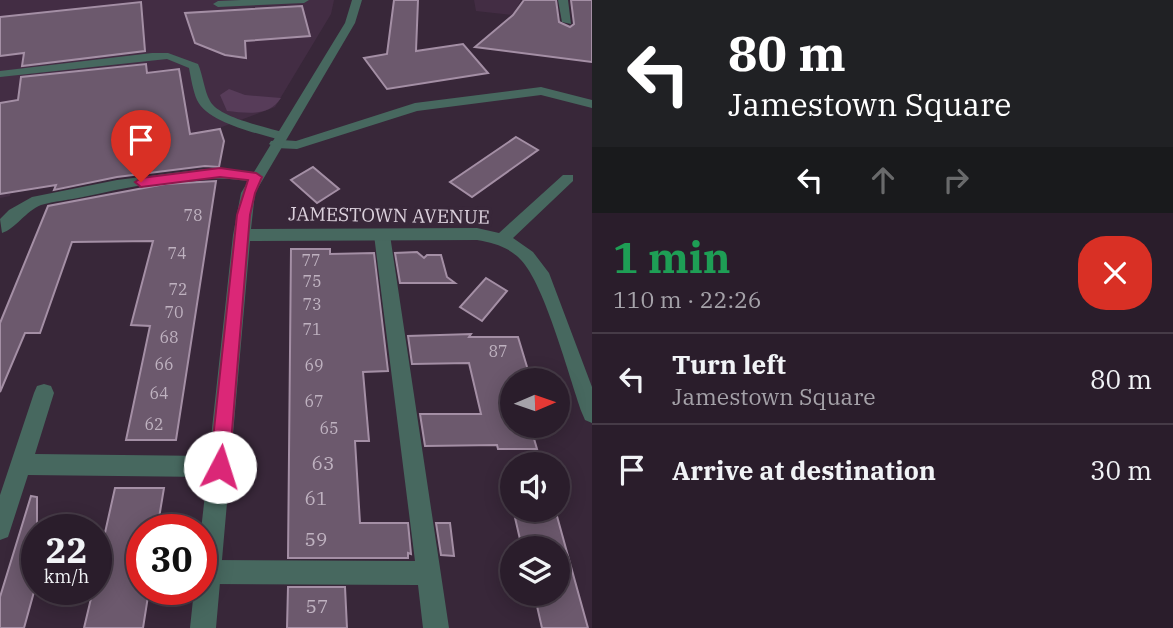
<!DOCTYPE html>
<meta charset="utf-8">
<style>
:root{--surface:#2a1d2b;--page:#322633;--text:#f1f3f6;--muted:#a5a2a9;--line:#463b47}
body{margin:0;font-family:"IBM Plex Serif",serif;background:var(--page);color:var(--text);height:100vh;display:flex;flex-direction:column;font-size:26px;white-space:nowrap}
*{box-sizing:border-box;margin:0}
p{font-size:23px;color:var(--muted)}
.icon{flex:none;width:38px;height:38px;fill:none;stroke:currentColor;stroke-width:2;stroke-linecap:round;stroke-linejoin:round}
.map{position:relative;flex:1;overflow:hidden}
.side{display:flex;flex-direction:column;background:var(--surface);width:581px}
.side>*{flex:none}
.top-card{background:#202124;color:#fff;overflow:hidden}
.needle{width:46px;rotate:88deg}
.controls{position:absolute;left:500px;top:368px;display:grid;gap:14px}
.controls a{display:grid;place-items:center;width:70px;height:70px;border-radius:50%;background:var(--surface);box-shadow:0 4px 18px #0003,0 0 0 2px var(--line);font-size:35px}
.speed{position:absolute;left:21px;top:514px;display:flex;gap:14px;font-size:35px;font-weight:700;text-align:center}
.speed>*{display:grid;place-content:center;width:91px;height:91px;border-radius:50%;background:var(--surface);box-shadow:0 4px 18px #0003,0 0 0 2px var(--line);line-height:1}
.speed small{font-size:18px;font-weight:400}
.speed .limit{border:10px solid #d22;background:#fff;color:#111}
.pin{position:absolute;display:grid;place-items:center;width:60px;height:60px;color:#fff;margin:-72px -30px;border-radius:50% 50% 50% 0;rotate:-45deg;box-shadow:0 0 7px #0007}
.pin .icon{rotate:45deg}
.me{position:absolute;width:77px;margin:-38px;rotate:5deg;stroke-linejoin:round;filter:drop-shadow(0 0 5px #0008)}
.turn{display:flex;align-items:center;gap:24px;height:147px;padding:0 21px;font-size:32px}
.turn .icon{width:91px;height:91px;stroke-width:2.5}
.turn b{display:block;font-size:49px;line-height:60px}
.lanes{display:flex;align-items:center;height:66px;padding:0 21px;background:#0003;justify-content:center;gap:35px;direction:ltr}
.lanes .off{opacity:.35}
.round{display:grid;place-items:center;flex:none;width:74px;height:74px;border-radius:28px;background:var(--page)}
.summary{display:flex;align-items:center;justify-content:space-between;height:119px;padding:0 21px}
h1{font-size:42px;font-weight:700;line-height:52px;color:#1e9e55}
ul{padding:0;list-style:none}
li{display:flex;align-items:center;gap:21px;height:91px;padding:0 21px;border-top:2px solid var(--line)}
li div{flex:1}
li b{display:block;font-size:26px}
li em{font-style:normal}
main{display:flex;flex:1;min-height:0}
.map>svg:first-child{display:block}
.built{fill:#432d44}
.green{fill:#573c59}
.building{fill:#6c596d;stroke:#a48fa5;stroke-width:2}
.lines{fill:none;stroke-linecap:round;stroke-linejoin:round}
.lane{fill:#47685f;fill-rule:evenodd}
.street{fill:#47685f;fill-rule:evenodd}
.route{fill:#db2777;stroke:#8e194d;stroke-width:2}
.labels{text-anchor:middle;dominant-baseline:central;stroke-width:7;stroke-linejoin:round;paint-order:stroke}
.number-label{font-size:16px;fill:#bfb2c0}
.street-label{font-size:19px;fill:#dbd0dc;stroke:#382739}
.near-number-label{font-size:19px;fill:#bfb2c0}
</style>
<main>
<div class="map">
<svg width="592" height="628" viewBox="0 0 592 628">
<rect width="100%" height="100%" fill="#382739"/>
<g class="built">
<polygon points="0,0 334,0 331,14 275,107 219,128 16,160 10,196 0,198"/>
<polygon points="474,0 521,0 513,15 476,11"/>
</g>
<path class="green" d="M229,89L245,95L281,98C269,117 247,113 227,111L220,95Z"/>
<g class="building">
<polygon points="394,0 418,0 416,51 463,44 488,73 387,89 364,58 387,54"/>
<polygon points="524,0 556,0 559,22 570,27 574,24 571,0 592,0 592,62 475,47 513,15"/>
<polygon points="141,2 145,51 22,66 24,53 0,56 0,17"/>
<polygon points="302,6 310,36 245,41 246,58 225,55 195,43 185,13"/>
<polygon points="146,64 147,73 179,69 190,134 220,129 224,141 219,167 205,166 117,177 54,190 56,185 0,194 0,103 18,100 21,77"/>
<polygon points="516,137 538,150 472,197 450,182"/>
<polygon points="313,167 339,189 317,203 291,180"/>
<polygon points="216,181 176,440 126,440 150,326 131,325 153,241 72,242 40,333 25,333 0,392 0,323 48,206 165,184"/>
<polygon points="291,249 330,249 330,254 374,253 388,371 363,372 369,441 355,441 360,523 408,523 411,554 408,553 408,558 288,558"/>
<polygon points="417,252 424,258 427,255 441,255 447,277 455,283 400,283 395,253"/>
<polygon points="486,278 507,291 482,321 460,307"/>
<polygon points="471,334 469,337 518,337 531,380 513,380 513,425 530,425 537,449 498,449 497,445 425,446 420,414 481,414 469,363 412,364 408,336"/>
<polygon points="115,488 164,488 157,530 142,530 142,590 149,590 143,628 84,628 93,590 96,590 96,573"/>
<polygon points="31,496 37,497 37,581 24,628 0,628 0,597"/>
<polygon points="513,509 555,509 588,628 542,628 534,593 558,593 558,548 522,548"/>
<polygon points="436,523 450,523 454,556 441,555"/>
<polygon points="288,587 345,587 347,628 287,628"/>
</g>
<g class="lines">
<g class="lane">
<polygon points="241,0 309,0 304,3 218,7 213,4 218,1"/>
<polygon points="558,0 568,0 571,24 562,22"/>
<path d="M152,53H168L198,64C203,75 204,90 210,101C219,118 267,127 286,133L288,136L282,140L296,141L415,103L541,87L592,100V108L541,95L417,111L297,149L276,148L269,144L271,141L280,140C257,133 208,123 197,100C193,91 191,78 189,68L167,59L0,77V71Z"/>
<polygon points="382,229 390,235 449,628 423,628 418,585 209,584 201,581 201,563 209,560 415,561 374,235"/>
</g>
<path class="street" d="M352,0H362L355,23L255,193L251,229L477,228L499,233L563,175H573V181L513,238L533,252L549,273L592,387V423L585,420L582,413C569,377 545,285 521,260C509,247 494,243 477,240L250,241L216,628H190L194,590H201V530L207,477L28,475L8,537L0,540V495L34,393L37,386L44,384L51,386L54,393L35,454L209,456L233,235L241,193L248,181C193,173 137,185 83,197C70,200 54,201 41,205C26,211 15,229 2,233L0,219L9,210L32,197L117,180L205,169L254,172L345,23Z"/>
</g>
<polygon class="route" points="220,168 256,173 262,177 255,193 250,215 229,467 227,474 220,477 213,474 210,467 237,215 248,180 220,177 141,187 135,182 141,178"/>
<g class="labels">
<g class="number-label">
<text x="193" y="215">78</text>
<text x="177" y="253">74</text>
<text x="311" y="260">77</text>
<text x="312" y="281">75</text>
<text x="178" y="289">72</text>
<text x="312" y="304">73</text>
<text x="174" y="312">70</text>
<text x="312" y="329">71</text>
<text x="169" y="337">68</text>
<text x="498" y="351">87</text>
<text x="164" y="364">66</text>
<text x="314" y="365">69</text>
<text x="159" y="393">64</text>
<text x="314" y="401">67</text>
<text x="154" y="424">62</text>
<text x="329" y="428">65</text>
</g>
<g class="street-label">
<text transform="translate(389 215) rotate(1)">JAMESTOWN AVENUE</text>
</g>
<g class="near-number-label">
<text x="323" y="463">63</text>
<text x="316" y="498">61</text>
<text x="316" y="539">59</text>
<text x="317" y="606">57</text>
</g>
</g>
</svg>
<div class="controls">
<a><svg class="needle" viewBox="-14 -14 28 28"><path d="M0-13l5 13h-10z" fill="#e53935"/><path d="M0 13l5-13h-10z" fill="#a5a2a9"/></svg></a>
<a><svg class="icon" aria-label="sound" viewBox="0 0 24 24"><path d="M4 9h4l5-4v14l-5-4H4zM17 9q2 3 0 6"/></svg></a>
<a><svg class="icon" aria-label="layers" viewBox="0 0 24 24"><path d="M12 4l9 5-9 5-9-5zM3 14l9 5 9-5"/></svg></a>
</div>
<div class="speed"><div>22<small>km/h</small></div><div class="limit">30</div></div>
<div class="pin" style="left:141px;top:182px;background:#d93025"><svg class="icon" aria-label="arrive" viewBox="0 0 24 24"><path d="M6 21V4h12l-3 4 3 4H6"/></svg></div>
<svg class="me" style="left:220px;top:467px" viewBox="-20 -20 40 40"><circle r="19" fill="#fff"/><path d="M0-13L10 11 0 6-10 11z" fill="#db2777"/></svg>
</div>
<section class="side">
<div class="top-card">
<div class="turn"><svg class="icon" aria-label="left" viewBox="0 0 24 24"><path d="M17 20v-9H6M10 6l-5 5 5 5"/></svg><div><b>80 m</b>Jamestown Square</div></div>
<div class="lanes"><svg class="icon" aria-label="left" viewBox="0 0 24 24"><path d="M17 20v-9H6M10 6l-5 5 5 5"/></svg><svg class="icon off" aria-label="ahead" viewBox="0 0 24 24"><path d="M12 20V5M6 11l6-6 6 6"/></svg><svg class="icon off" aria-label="right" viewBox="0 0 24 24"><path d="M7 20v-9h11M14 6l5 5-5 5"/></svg></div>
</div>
<div class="summary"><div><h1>1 min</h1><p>110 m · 22:26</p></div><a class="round" style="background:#d93025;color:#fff"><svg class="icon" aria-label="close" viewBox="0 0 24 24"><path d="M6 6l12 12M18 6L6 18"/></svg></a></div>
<ul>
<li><svg class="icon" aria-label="left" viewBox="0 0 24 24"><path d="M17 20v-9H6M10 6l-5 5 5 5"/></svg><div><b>Turn left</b><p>Jamestown Square</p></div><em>80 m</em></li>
<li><svg class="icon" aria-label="arrive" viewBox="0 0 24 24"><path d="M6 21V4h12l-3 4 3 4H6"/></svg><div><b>Arrive at destination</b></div><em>30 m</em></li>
</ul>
</section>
</main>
